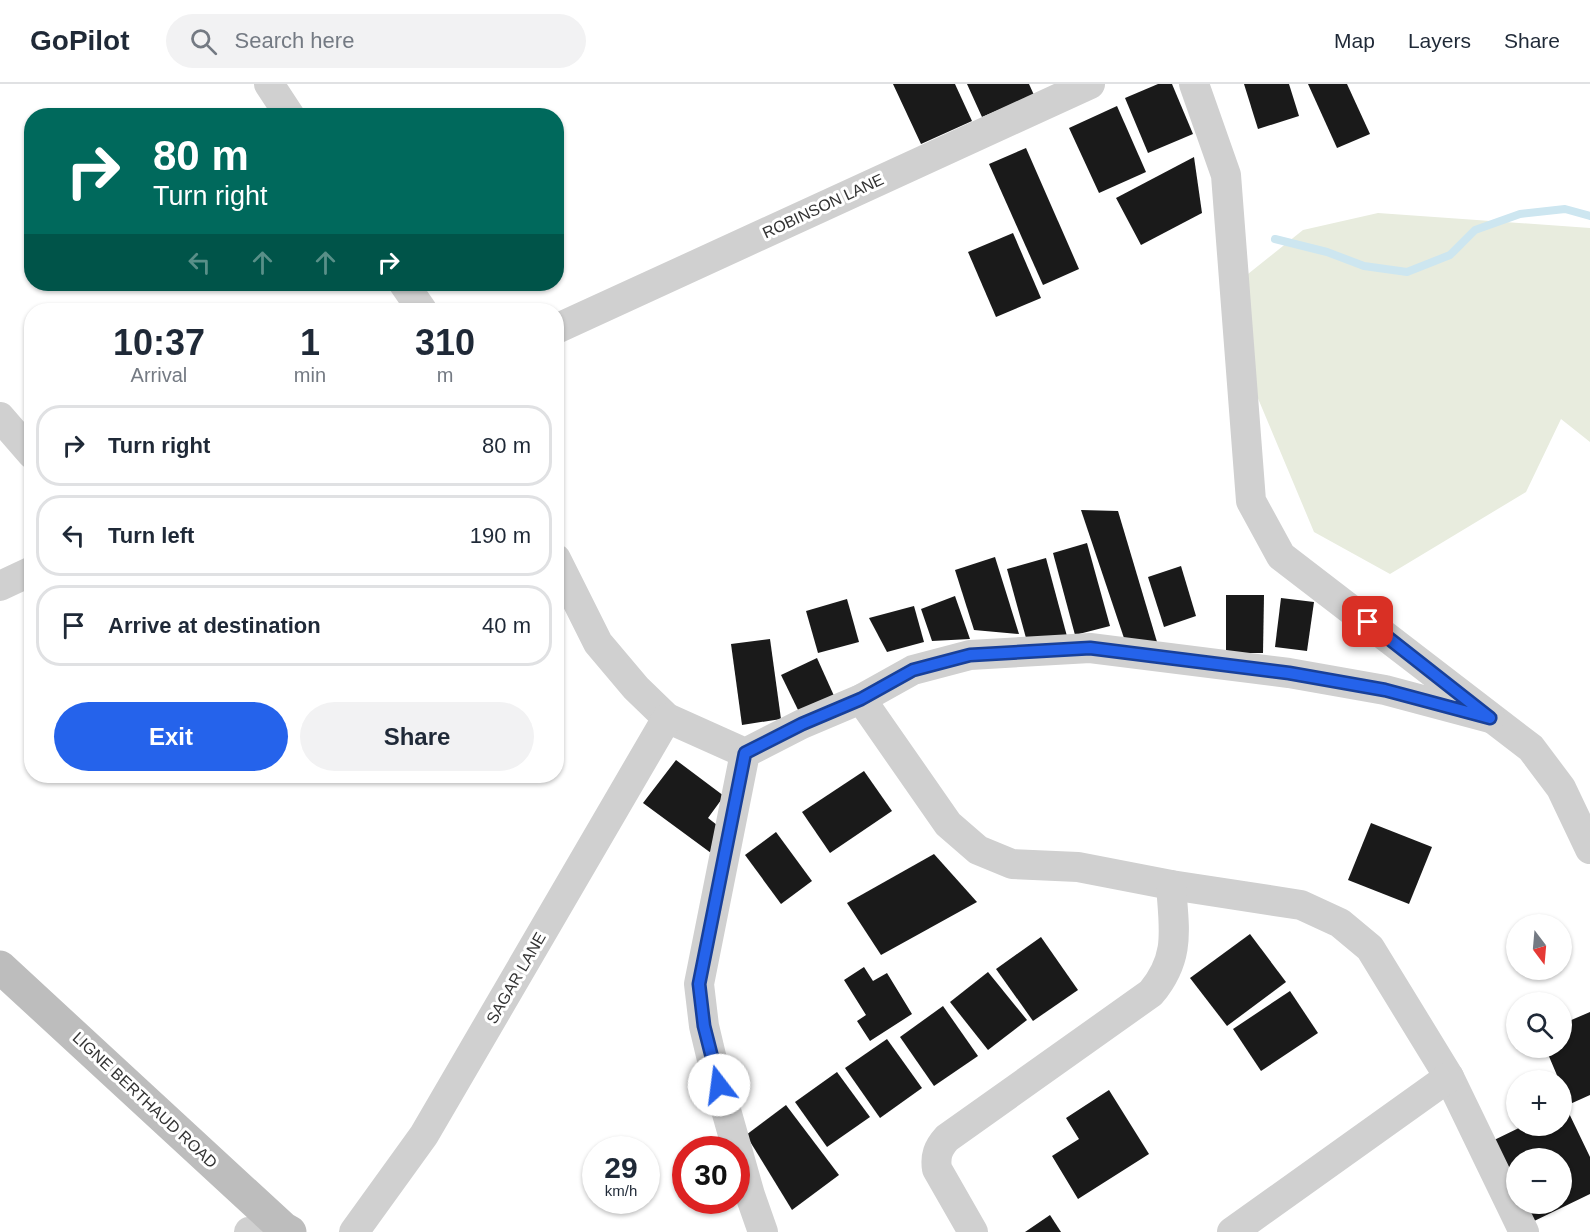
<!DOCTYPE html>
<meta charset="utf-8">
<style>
:root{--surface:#fff;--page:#f2f2f3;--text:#1f2937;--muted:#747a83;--line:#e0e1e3;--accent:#2563eb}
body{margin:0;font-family:Helvetica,sans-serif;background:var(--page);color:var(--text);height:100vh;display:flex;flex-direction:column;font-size:22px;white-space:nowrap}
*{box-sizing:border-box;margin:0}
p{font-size:20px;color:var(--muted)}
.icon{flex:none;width:33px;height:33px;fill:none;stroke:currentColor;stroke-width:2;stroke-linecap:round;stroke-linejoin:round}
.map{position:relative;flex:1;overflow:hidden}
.drawer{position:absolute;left:24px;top:219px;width:540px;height:480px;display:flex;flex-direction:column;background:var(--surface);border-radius:24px;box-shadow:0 2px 4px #0004}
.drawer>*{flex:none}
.banner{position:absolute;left:24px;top:24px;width:540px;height:183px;border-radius:24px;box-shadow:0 2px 4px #0004;background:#00695c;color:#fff;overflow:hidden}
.needle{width:39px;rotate:164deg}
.buttons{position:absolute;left:1506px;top:830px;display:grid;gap:12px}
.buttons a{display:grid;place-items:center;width:66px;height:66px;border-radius:50%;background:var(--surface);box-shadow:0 2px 4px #0004;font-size:30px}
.speed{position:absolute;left:582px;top:1052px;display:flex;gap:12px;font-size:30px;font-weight:700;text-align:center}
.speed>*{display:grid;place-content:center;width:78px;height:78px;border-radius:50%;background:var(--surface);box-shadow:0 2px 4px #0004;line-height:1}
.speed small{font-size:15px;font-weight:400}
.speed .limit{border:9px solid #d22;background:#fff;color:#111}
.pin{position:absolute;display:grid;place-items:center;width:51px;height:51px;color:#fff;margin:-26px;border-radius:12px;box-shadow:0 3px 9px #0006}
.me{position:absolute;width:66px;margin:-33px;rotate:345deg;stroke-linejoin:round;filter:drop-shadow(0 0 4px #0008)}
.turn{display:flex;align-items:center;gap:21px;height:126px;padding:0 30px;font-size:27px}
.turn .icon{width:78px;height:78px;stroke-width:2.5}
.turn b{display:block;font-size:42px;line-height:51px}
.lanes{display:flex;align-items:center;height:57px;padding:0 30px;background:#0003;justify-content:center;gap:30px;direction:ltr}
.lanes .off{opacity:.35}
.eta{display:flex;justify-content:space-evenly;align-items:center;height:102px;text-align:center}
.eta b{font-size:36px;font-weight:700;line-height:42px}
.cta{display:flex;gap:12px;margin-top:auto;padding:12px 30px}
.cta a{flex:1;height:69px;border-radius:36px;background:var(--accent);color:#fff;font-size:24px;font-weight:700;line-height:69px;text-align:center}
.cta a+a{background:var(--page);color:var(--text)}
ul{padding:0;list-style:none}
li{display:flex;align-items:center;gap:18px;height:81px;margin:0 12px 9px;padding:0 18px;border:3px solid var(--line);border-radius:24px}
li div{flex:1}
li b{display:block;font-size:22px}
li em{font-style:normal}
header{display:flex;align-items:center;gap:36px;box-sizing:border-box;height:84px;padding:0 30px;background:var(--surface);border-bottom:2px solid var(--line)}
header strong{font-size:28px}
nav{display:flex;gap:33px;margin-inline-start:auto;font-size:21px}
.search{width:420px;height:54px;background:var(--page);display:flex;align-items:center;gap:15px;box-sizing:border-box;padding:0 21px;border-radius:33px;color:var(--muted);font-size:22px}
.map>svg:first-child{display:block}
.green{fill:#e8ecde}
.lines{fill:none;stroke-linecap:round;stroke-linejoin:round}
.stream{stroke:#cde6f0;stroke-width:8}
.building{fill:#1a1a1a}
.street{stroke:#d0d0d0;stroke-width:30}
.secondary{stroke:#bdbdbd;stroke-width:33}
.route-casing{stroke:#184099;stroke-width:15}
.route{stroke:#2563eb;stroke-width:10}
.labels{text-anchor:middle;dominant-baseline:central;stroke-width:6;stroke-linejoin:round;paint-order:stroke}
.street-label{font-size:16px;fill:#333;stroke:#fff}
</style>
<header>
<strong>GoPilot</strong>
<div class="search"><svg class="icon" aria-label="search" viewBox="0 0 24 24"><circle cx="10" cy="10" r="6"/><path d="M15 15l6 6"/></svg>Search here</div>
<nav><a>Map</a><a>Layers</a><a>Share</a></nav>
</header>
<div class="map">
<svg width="1590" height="1148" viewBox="0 0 1590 1148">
<rect width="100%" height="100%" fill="#fff"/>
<polygon class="green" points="1378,129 1590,144 1590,358 1561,335 1526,408 1390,490 1314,448 1249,293 1238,198 1303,146"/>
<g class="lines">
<polyline class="stream" points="1275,155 1327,168 1364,182 1407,188 1450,171 1475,146 1520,130 1565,125 1590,132"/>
</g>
<g class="building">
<polygon points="893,0 955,0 972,37 921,60"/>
<polygon points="967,0 1029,0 1034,11 982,33"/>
<polygon points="1158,0 1172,0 1193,50 1148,69 1125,14"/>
<polygon points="1244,0 1289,0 1299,32 1258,45"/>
<polygon points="1308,0 1347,0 1370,50 1337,64"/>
<polygon points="1117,22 1146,88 1099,109 1069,44"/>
<polygon points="1026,64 1079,185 1043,201 989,80"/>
<polygon points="1194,73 1202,129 1141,161 1116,114"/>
<polygon points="1013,149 1041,214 996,233 968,168"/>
<polygon points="1081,426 1118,427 1160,568 1128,566"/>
<polygon points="1087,459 1110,542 1075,551 1053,469"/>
<polygon points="995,473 1019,550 974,546 955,486"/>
<polygon points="1046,474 1068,556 1026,554 1007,485"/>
<polygon points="1181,482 1196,532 1164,543 1148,493"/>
<polygon points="1226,511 1264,511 1263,569 1226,569"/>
<polygon points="955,512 970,555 932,557 921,525"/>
<polygon points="1281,514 1314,518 1307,567 1275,563"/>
<polygon points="847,515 859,558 818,569 806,527"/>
<polygon points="914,522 924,558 887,568 869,534"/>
<polygon points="770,555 781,635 742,641 731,560"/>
<polygon points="817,574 835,614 800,630 781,591"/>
<polygon points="676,676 724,712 708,734 726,748 711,769 643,719"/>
<polygon points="864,687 892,727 830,769 802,728"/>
<polygon points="1371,739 1432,763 1409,820 1348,796"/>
<polygon points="776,748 812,797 781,820 745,771"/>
<polygon points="934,770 977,818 881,871 847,819"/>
<polygon points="1250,850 1286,898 1227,942 1190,894"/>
<polygon points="1041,853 1078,906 1033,937 996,885"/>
<polygon points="864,883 873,897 887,889 912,930 870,957 857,937 866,931 844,896"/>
<polygon points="988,888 1027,936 988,966 950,918"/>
<polygon points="1290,907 1318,949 1261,987 1233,945"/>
<polygon points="943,922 978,972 934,1002 900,953"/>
<polygon points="1590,928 1590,1011 1570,1020 1562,1001 1562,996 1559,996 1545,963 1562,963 1562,940"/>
<polygon points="887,955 922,1004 880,1034 845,984"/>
<polygon points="837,988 870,1033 827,1063 795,1018"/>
<polygon points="1109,1006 1149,1070 1078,1115 1052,1072 1079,1055 1066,1034"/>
<polygon points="786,1021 839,1091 792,1126 746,1051"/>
<polygon points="1565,1021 1590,1073 1590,1110 1528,1140 1517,1119 1562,1119 1562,1074 1516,1074 1516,1118 1488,1059 1525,1041 1562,1041 1562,1023"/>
<polygon points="1050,1131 1061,1148 1025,1148"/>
</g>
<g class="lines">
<g class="street">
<polyline points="269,0 290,32"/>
<polyline points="1194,0 1226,91 1251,417 1281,472 1531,664 1561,704 1590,765"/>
<polyline points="404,200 422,226"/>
<polyline points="556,245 1090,0"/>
<polyline points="0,333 32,370"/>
<polyline points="556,475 598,559 636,604 667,634 745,669 802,640 861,615 913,586 970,571 1090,564 1289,589 1385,606 1490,634"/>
<polyline points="0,502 32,487"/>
<polyline points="861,615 948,740 978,766 1012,780 1078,783 1171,801 1301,821 1340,839 1370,864 1449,993 1524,1148"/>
<polyline points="745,669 699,900 704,942 713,980 750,1111 763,1148"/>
<polyline points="249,1148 283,1144"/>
<polyline points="354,1148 424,1051 667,634"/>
<path d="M973,1148L937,1085C935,1072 938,1064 947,1054L1151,909C1181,873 1174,845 1171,801"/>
<polyline points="1232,1148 1449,993"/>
</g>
<polyline class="secondary" points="0,883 283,1144 290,1148"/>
</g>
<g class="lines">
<g class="route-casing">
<polyline id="route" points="719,1001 704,942 699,900 745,669 802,640 861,615 913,586 970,571 1090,564 1289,589 1385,606 1490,634 1368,538"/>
</g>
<use href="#route" class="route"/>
</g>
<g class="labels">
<g class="street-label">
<text transform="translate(823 122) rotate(-25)">ROBINSON LANE</text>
<text transform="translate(516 894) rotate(-60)">SAGAR LANE</text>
<text transform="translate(145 1016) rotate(43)">LIGNE BERTHAUD ROAD</text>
</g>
</g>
</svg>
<div class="buttons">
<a><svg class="needle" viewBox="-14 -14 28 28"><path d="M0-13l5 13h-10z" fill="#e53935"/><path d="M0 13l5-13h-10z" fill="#747a83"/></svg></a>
<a><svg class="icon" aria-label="search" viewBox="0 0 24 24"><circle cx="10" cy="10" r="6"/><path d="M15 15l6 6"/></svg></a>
<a>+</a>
<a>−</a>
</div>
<div class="speed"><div>29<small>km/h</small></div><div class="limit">30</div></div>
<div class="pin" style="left:1368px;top:538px;background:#d93025"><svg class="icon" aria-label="arrive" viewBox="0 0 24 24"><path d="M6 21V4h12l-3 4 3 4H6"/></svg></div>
<svg class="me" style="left:719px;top:1001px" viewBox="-20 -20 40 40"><circle r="19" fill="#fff"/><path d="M0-13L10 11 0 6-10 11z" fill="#2563eb"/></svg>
<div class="banner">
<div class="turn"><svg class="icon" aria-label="right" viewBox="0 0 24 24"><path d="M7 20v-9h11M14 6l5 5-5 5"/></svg><div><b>80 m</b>Turn right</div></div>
<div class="lanes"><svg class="icon off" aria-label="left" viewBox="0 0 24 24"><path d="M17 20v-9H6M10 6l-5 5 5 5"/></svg><svg class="icon off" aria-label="ahead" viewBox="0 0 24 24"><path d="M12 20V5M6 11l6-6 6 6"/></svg><svg class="icon off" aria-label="ahead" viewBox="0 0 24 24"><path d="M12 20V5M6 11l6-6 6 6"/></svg><svg class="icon" aria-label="right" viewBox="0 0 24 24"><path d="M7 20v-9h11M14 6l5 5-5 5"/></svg></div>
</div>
<section class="drawer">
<div class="eta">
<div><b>10:37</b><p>Arrival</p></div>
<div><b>1</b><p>min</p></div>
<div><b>310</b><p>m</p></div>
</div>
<ul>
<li><svg class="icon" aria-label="right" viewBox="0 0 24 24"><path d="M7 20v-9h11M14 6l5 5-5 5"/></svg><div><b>Turn right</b></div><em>80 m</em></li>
<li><svg class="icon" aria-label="left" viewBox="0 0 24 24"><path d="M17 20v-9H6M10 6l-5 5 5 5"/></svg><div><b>Turn left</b></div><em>190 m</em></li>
<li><svg class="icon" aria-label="arrive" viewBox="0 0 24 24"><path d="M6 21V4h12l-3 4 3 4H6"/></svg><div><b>Arrive at destination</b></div><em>40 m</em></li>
</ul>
<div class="cta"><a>Exit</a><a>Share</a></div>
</section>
</div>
